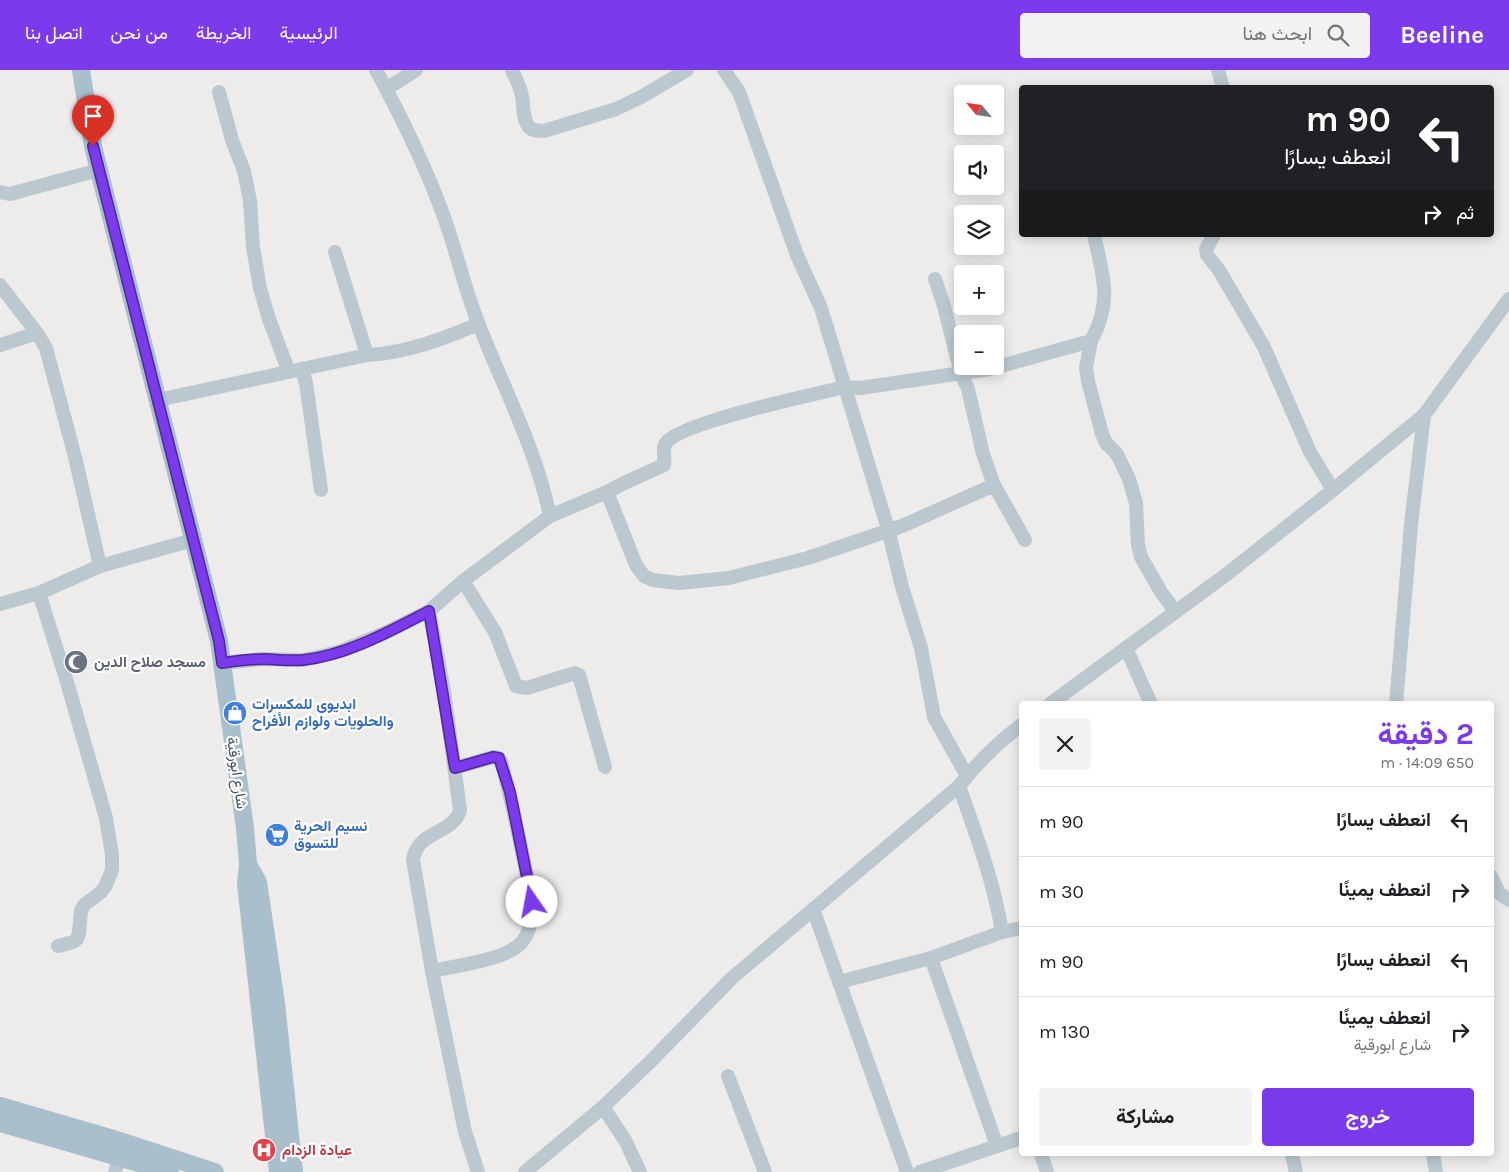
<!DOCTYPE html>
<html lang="ar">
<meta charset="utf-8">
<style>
:root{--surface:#fff;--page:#f2f2f2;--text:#202124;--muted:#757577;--line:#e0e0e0;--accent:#7c3aed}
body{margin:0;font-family:Karla,Vazirmatn,sans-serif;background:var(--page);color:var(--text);direction:rtl;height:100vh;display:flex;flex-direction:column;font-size:19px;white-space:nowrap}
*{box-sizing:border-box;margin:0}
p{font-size:16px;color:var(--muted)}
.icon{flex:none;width:28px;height:28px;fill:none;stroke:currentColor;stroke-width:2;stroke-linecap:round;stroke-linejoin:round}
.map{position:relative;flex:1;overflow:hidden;direction:ltr}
.side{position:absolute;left:1019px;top:631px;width:475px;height:455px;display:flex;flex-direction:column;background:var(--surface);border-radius:5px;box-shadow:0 2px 12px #0003;direction:rtl}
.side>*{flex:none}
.hud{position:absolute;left:1019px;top:15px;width:475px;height:152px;border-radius:5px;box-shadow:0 2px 12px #0003;direction:rtl;background:#202124;color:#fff;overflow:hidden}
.needle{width:32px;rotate:299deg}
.tools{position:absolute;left:954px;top:15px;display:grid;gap:10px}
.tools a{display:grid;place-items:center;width:50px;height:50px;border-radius:5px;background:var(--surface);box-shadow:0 2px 12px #0003;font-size:25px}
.pin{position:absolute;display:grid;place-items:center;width:42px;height:42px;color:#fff;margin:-51px -21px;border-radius:50% 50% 50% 0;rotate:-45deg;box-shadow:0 0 5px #0007}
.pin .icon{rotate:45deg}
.me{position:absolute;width:55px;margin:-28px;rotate:348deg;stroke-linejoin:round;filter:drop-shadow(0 0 4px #0008)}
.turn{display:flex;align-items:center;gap:18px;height:105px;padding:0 20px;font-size:22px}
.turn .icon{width:65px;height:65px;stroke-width:2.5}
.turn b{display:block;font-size:35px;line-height:42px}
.then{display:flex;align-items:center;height:48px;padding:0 20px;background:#0003;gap:10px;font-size:19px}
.round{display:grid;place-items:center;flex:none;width:52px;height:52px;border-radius:5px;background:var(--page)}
.head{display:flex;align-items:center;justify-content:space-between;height:85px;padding:0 20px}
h1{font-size:30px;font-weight:700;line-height:38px;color:var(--accent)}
.action{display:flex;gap:10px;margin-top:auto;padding:10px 20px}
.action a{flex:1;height:58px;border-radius:5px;background:var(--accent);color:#fff;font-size:20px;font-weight:700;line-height:58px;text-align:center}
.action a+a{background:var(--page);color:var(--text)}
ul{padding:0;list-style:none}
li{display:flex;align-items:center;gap:15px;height:70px;padding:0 20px;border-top:1px solid var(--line)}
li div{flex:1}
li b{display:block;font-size:19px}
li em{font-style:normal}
header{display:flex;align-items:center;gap:30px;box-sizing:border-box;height:70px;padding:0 25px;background:var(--accent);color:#fff}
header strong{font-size:24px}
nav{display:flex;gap:28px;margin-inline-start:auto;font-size:18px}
.search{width:350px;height:45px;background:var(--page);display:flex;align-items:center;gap:12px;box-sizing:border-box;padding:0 18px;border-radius:5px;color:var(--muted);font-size:19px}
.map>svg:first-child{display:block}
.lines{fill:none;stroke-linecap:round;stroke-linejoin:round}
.minor{stroke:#bbc8cf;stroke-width:14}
.major{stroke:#a9bfcc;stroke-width:18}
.route-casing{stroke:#51269a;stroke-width:12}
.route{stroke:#7c3aed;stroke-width:9}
.labels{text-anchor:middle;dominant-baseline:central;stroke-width:4.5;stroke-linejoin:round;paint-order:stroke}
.worship-label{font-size:15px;font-weight:bold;fill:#5b616d;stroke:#fff;text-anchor:start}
.shop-label{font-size:15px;font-weight:bold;fill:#366cbe;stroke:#fff;text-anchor:start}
.street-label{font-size:15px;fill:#435159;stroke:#fff}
.health-label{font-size:15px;font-weight:bold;fill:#be3a42;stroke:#fff;text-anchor:start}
</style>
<header>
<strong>Beeline</strong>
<div class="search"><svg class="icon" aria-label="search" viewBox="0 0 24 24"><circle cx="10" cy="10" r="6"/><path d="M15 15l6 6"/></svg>ابحث هنا</div>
<nav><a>الرئيسية</a><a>الخريطة</a><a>من نحن</a><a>اتصل بنا</a></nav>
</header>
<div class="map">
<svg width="1509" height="1102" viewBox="0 0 1509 1102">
<rect width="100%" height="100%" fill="#eeebeb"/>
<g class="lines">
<g class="minor">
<path d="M376,0C402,48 426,97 444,147C457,183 465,220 479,255C504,319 536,379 550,446"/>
<path d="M512,0C516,9 520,16 522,26C524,35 522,49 529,57C533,61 538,61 544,61L616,39L641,27L687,0"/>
<polyline points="724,0 739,22 797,185 821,238 888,459 902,517 921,578 934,647 967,706"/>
<polyline points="1218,0 1223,18"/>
<polyline points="386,19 416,0"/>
<polyline points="219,22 232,70 244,101 250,131 253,177 260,218 269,249 289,302"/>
<polyline points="0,122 10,124 99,100"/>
<polyline points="1214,165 1206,179 1207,185 1219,200 1264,277 1310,382 1333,420"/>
<polyline points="935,209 944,236 961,303 968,319 983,384 994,415"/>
<polyline points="0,215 37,263 0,275"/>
<polyline points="37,263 46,278 75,387 100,496"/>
<polyline points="1091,271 1086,298 1088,311 1102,364 1106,373 1117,384 1129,409 1136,433 1138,475 1141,487 1161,522 1175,541"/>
<path d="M367,285C407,283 442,269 479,254"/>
<polyline points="302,299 306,313 321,420"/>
<polyline points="158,330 367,285 335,182"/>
<path d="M607,422L622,414L664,395C666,388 661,380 666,373C680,353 815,324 845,317L860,318L990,299L1091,271C1113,231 1103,206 1094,165"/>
<polyline points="463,511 495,562 516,616 527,618 575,603 579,605 605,697"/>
<polyline points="39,523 67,612 106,748 112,785 112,800 105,817 100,823 84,835 81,841 79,863 77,869 73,872 58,876"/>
<polyline points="0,534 39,523 100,496 193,470"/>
<path d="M429,541L444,621L460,740C453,765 417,760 413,790L432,901L465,1062L478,1102"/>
<polyline points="1126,578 1151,634"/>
<polyline points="222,593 262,589 303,590 322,586 341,581 387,562 429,541 463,511 550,446 607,422 636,495 644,506 653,510 679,513 729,508 808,488 902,456 994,415 1025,470"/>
<polyline points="1050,634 1227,504 1333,420 1424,345 1509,229"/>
<polyline points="1396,634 1411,455 1424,345"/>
<path d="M959,716C976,764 994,812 1002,862"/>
<polyline points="1491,806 1499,823 1509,830"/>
<polyline points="813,839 907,1102"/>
<path d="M432,901C456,896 502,890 519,875C530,865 533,846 532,832C531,819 526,804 524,791C517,757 510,724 501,691L499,688L493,687L455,698"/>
<polyline points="839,912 931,888"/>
<polyline points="728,1006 765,1102"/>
<polyline points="603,1037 625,1070 640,1102"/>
<polyline points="997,1076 931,888 1002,862 1021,858"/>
<polyline points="1041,1084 1047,1102"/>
<polyline points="1292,1084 1296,1102"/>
<polyline points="1433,1084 1436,1102"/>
<polyline points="115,1102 119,1088"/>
<path d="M525,1102L603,1037L651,991L733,907L959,716C978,692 996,674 1021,655"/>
<polyline points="920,1102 1021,1068"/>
</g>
<g class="major">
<polyline points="81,0 93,76 99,100 219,571 245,758 248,794 246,814 278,1102"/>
<polyline points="248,794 258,812 276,933 294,1102"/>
<polyline points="0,1036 120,1071 215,1102"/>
<polyline points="0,1053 170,1102"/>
</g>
</g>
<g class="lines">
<g class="route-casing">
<path id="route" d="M93,76L219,571L222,593C236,591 250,589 265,589C277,590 291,591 303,590C348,585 390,561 429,541L455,698L493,687L499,688L510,722L532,832"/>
</g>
<use href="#route" class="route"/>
</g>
<defs>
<g id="mosque-disc" transform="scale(1.25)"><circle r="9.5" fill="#6b7280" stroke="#fff"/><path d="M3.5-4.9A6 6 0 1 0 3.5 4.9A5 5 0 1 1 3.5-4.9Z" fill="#fff"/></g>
<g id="shop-disc" transform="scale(1.25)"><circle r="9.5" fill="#3f7fe0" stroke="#fff"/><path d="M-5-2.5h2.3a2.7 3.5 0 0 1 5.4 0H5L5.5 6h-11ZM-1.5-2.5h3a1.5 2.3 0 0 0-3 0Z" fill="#fff"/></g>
<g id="supermarket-disc" transform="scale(1.25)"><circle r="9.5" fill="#3f7fe0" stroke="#fff"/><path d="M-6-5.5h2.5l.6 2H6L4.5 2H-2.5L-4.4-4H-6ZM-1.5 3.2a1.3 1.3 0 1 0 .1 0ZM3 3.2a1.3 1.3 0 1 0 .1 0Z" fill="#fff"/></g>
<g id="hospital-disc" transform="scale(1.25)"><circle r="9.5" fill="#e0444e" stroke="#fff"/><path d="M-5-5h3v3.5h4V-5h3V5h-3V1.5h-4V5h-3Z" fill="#fff"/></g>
</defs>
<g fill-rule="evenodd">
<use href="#mosque-disc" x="76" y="592"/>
<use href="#shop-disc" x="235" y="643"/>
<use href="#supermarket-disc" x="277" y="765"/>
<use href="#hospital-disc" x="264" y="1080"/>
</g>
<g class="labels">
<g class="worship-label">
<text x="94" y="592">مسجد صلاح الدين</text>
</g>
<g class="shop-label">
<text x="252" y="634">ابديوي للمكسرات<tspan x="252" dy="17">والحلويات ولوازم الأفراح</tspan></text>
<text x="294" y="756">نسيم الحرية<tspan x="294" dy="17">للتسوق</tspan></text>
</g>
<g class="street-label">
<text transform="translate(237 703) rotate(82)">شارع ابورقية</text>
</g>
<g class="health-label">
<text x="282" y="1080">عيادة الزدام</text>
</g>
</g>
</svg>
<div class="tools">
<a><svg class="needle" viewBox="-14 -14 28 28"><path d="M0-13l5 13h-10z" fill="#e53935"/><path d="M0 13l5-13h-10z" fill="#757577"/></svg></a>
<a><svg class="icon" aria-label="sound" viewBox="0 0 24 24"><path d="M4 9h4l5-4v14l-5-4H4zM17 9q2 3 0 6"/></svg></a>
<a><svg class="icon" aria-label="layers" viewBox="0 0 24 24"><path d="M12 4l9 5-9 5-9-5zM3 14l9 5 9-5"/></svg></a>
<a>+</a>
<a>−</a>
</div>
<div class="pin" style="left:93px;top:76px;background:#d93025"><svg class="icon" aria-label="arrive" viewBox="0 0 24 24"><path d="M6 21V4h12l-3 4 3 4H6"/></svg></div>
<svg class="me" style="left:532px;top:832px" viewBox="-20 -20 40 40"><circle r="19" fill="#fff"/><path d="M0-13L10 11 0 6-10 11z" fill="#7c3aed"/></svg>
<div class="hud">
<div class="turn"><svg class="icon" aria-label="left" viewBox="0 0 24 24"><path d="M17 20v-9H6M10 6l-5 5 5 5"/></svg><div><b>90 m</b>انعطف يسارًا</div></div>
<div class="then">ثم<svg class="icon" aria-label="right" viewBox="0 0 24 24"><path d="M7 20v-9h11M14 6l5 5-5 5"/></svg></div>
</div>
<section class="side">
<div class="head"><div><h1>2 دقيقة</h1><p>650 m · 14:09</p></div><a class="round"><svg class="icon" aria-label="close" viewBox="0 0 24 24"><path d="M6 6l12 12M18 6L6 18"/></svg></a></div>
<ul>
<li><svg class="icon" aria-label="left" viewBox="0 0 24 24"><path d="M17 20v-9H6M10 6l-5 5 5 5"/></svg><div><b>انعطف يسارًا</b></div><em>90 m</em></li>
<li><svg class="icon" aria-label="right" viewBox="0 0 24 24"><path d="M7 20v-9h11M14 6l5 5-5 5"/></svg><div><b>انعطف يمينًا</b></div><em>30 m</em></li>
<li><svg class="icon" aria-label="left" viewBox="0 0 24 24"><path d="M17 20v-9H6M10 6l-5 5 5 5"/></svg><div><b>انعطف يسارًا</b></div><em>90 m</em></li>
<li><svg class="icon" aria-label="right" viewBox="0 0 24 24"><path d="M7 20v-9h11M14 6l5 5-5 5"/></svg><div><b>انعطف يمينًا</b><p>شارع ابورقية</p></div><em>130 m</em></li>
</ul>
<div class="action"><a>خروج</a><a>مشاركة</a></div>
</section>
</div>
